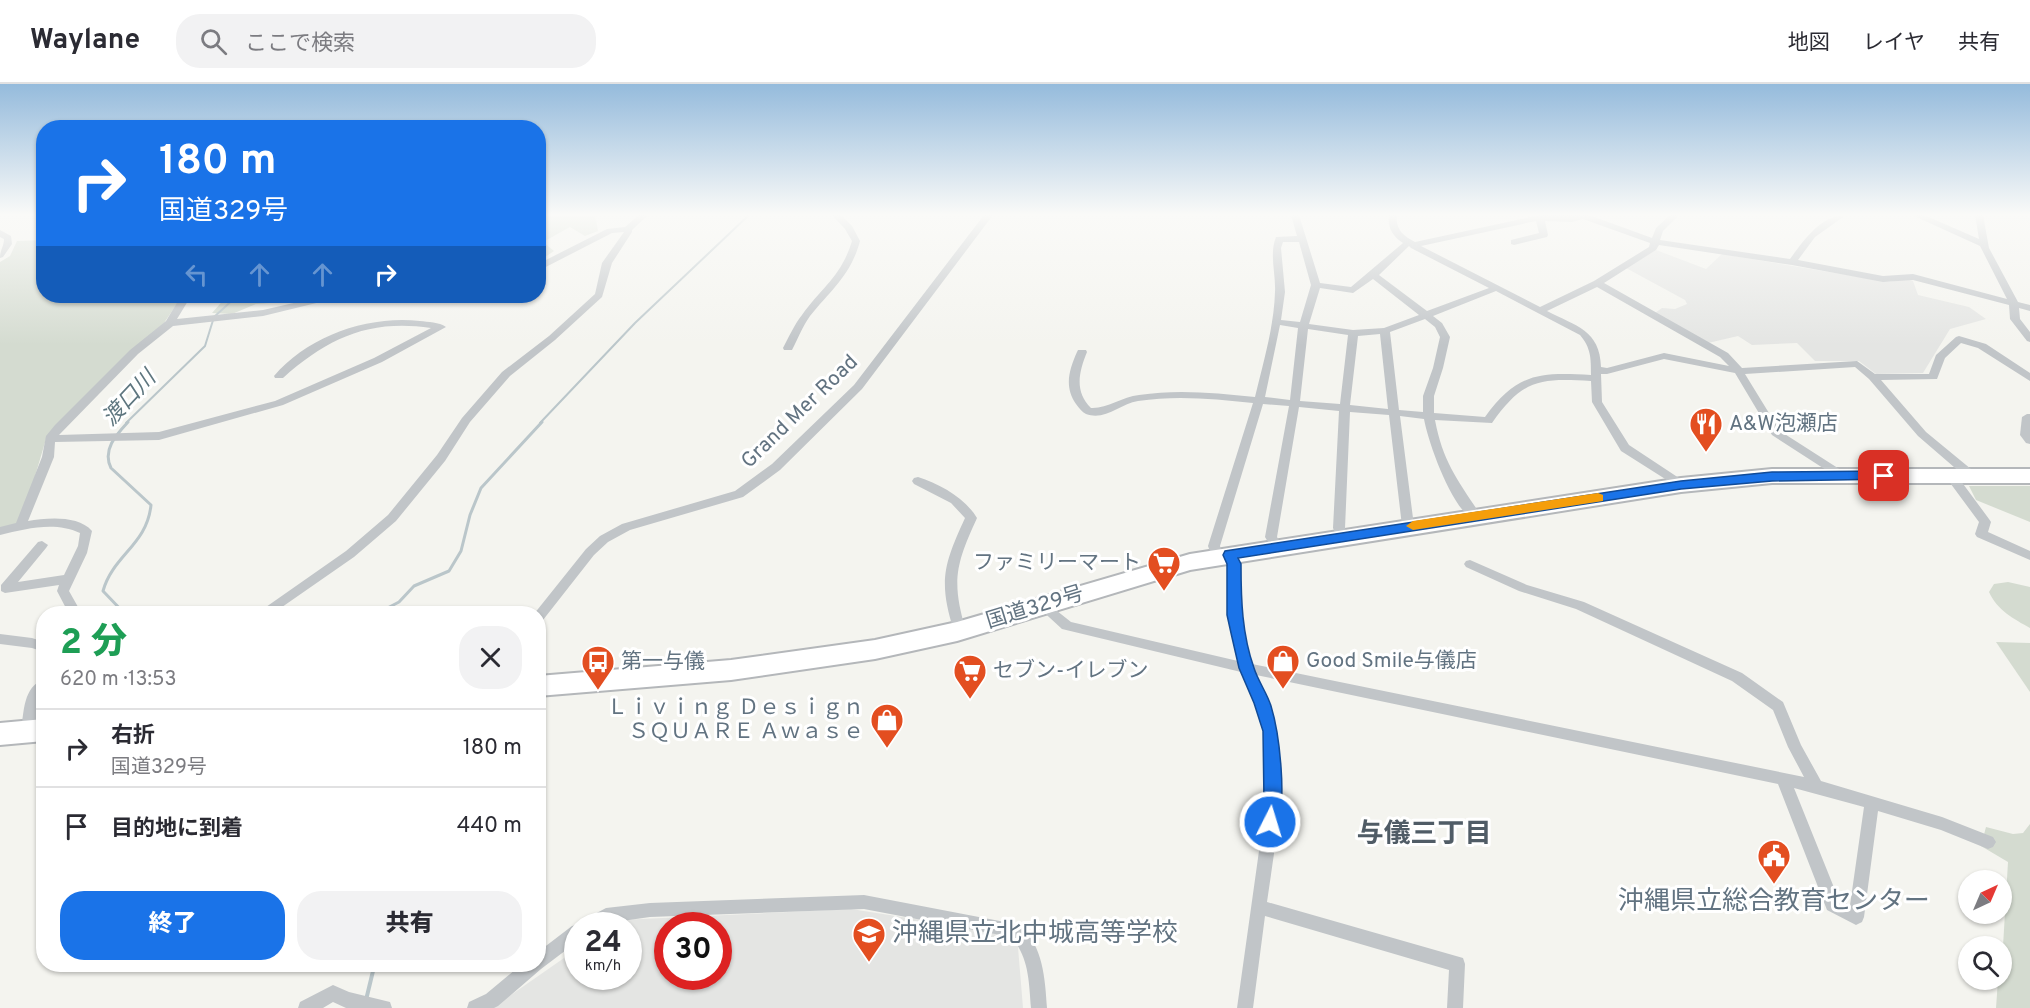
<!DOCTYPE html>
<html lang="ja">
<meta charset="utf-8">
<style>
:root{--surface:#fff;--page:#f2f2f3;--text:#2b2b33;--muted:#7c7c81;--line:#e1e1e2;--accent:#1a73e8}
body{margin:0;font-family:Overpass,"Noto Sans JP",sans-serif;background:var(--page);color:var(--text);height:100vh;display:flex;flex-direction:column;font-size:22px;white-space:nowrap}
*{box-sizing:border-box;margin:0}
p{font-size:20px;color:var(--muted)}
.icon{flex:none;width:33px;height:33px;fill:none;stroke:currentColor;stroke-width:2;stroke-linecap:round;stroke-linejoin:round}
.map{position:relative;flex:1;overflow:hidden}
.details{position:absolute;left:36px;top:522px;width:510px;height:366px;display:flex;flex-direction:column;background:var(--surface);border-radius:24px;box-shadow:0 2px 4px #0004}
.details>*{flex:none}
.hud{position:absolute;left:36px;top:36px;width:510px;height:183px;border-radius:24px;box-shadow:0 2px 4px #0004;background:#1a73e8;color:#fff;overflow:hidden}
.needle{width:39px;rotate:44deg}
.tools{position:absolute;left:1958px;top:786px;display:grid;gap:12px}
.tools a{display:grid;place-items:center;width:54px;height:54px;border-radius:50%;background:var(--surface);box-shadow:0 2px 4px #0004;font-size:30px}
.speed{position:absolute;left:564px;top:828px;display:flex;gap:12px;font-size:30px;font-weight:700;text-align:center}
.speed>*{display:grid;place-content:center;width:78px;height:78px;border-radius:50%;background:var(--surface);box-shadow:0 2px 4px #0004;line-height:1}
.speed small{font-size:15px;font-weight:400}
.speed .limit{border:9px solid #d22;background:#fff;color:#111}
.pin{position:absolute;display:grid;place-items:center;width:51px;height:51px;color:#fff;margin:-26px;border-radius:12px;box-shadow:0 3px 9px #0006}
.me{position:absolute;width:66px;margin:-33px;rotate:5deg;stroke-linejoin:round;filter:drop-shadow(0 0 4px #0008)}
.turn{display:flex;align-items:center;gap:21px;height:126px;padding:0 24px;font-size:27px}
.turn .icon{width:78px;height:78px;stroke-width:2.5}
.turn b{display:block;font-size:42px;line-height:51px}
.lanes{display:flex;align-items:center;height:57px;padding:0 24px;background:#0003;justify-content:center;gap:30px;direction:ltr}
.lanes .off{opacity:.35}
.round{display:grid;place-items:center;flex:none;width:63px;height:63px;border-radius:24px;background:var(--page)}
.head{display:flex;align-items:center;justify-content:space-between;height:102px;padding:0 24px}
h1{font-size:36px;font-weight:800;line-height:45px;color:#1e9e55}
.cta{display:flex;gap:12px;margin-top:auto;padding:12px 24px}
.cta a{flex:1;height:69px;border-radius:24px;background:var(--accent);color:#fff;font-size:24px;font-weight:800;line-height:69px;text-align:center}
.cta a+a{background:var(--page);color:var(--text)}
ul{padding:0;list-style:none}
li{display:flex;align-items:center;gap:18px;height:78px;padding:0 24px;border-top:2px solid var(--line)}
li div{flex:1}
li b{display:block;font-size:22px}
li em{font-style:normal}
header{display:flex;align-items:center;gap:36px;box-sizing:border-box;height:84px;padding:0 30px;background:var(--surface);border-bottom:2px solid var(--line)}
header strong{font-size:28px}
nav{display:flex;gap:33px;margin-inline-start:auto;font-size:21px}
.search{width:420px;height:54px;background:var(--page);display:flex;align-items:center;gap:15px;box-sizing:border-box;padding:0 21px;border-radius:24px;color:var(--muted);font-size:22px}
.map>svg:first-child{display:block}
.built{fill:#e4e5e3;fill-rule:evenodd}
.green{fill:#d4dbd0}
.lines{fill:none;stroke-linecap:round;stroke-linejoin:round}
.stream-far2{stroke:#bac6ca;stroke-width:2}
.stream-far1{stroke:#bac6ca;stroke-width:3}
.stream{stroke:#bac6ca;stroke-width:4}
.highway-casing{stroke:#b4b7ba;stroke-width:4}
.street{fill:#c1c5c8;fill-rule:evenodd}
.highway{fill:#fff;fill-rule:evenodd}
.route{fill:#1a73e8;stroke:#114b97;stroke-width:1.5}
.slow{fill:#f59e0b}
.labels{text-anchor:middle;dominant-baseline:central;stroke-width:6;stroke-linejoin:round;paint-order:stroke}
.street-label{font-size:21px;fill:#627381;stroke:#fff}
.poi-label{font-size:21px;fill:#627381;stroke:#fff;text-anchor:start}
.water-label{font-size:22px;font-style:italic;fill:#5e767f;stroke:#fff}
.near-poi-label{font-size:26px;fill:#627381;stroke:#fff}
.near-neighbourhood-label{font-size:27px;font-weight:bold;fill:#505c66;stroke:#fff}
</style>
<header>
<strong>Waylane</strong>
<div class="search"><svg class="icon" aria-label="search" viewBox="0 0 24 24"><circle cx="10" cy="10" r="6"/><path d="M15 15l6 6"/></svg>ここで検索</div>
<nav><a>地図</a><a>レイヤ</a><a>共有</a></nav>
</header>
<div class="map">
<svg width="2030" height="924" viewBox="0 0 2030 924">
<rect width="100%" height="100%" fill="#f4f4ef"/>
<g class="built">
<polygon points="1656,166 1706,185 1722,170 1889,198 1907,195 1913,197 1918,211 1969,223 1986,235 1950,245 1923,289 1876,290 1859,277 1815,277 1797,259 1752,261 1738,252 1708,259 1655,229 1662,224 1675,225 1687,220 1685,216 1626,184"/>
<path d="M851,825L1017,851L1023,924H492L577,865L578,892H628V842L612,841L620,836ZM668,842H718V892H668Z"/>
</g>
<g class="green">
<polygon points="539,131 595,131 598,147 585,152 570,143 543,158 554,167 539,177"/>
<polygon points="43,156 44,212 182,212 164,239 46,355 20,443 0,447 0,178 10,172 17,157"/>
<polygon points="227,212 300,212 284,218 256,220 232,230 212,229"/>
<polygon points="1969,402 2030,402 2030,438 1976,416"/>
<path d="M2008,498L2030,503V544C2014,535 1997,526 1989,508L1994,500Z"/>
<polygon points="1996,558 2030,559 2030,608"/>
<polygon points="2030,740 2030,924 1996,924 1998,896 2001,896 2008,778 1981,762 1986,743 2013,750 2023,749"/>
</g>
<g class="lines">
<g class="stream-far2">
<polyline points="126,339 205,262 214,233 237,212"/>
<polyline points="540,339 635,239 749,131"/>
</g>
<g class="stream-far1">
<path d="M125,530L103,507C113,471 147,461 151,421L111,384C102,366 116,351 128,338"/>
<polyline points="376,530 399,518 414,502 449,487 461,467 470,431 481,404 542,338"/>
</g>
<polyline class="stream" points="366,880 373,887 366,916"/>
<g class="highway-casing">
<g id="highway">
<polygon points="1772,385 2030,385 2030,399 1772,399 1681,408 1190,486 957,557 875,575 731,596 538,612 538,592 731,576 875,556 957,538 1190,470 1681,394"/>
<polygon points="44,635 44,657 0,661 0,639"/>
</g>
</g>
<g class="street">
<polygon points="639,131 648,131 632,146 632,148 612,179 602,213 555,256 510,292 470,338 445,377 396,437 354,473 272,530 256,530 346,467 388,431 437,371 462,334 502,288 549,252 595,210 602,179 624,148 612,149 538,187 538,180 607,145 625,143"/>
<path d="M832,131H841L852,142L860,157C851,191 831,206 810,232C802,243 798,255 792,266H784L783,264C789,253 794,241 802,231C822,203 841,193 852,157L845,145Z"/>
<polygon points="984,131 993,131 862,305 780,386 743,413 630,446 608,458 594,471 543,536 538,538 538,530 534,530 586,465 600,452 622,440 735,407 772,380 854,301"/>
<path d="M1291,131H1299L1320,199L1351,203L1403,159C1393,153 1387,143 1389,131H1397C1395,145 1403,152 1415,158L1540,131H1589L1652,154L1656,144L1670,131H1679L1663,147L1660,156L1790,175C1804,156 1821,131 1846,131L1815,153L1798,176L1883,192L1913,190L2007,215L1980,162L1912,131H1924L1979,155L1975,131H1983L1989,164L2018,218L2030,221V227L2019,224L2020,235L2030,248V258L2027,257L2010,235L2009,221L1913,196L1883,198L1792,181L1659,161L1656,166L1604,199L1728,269L1742,284L1857,277L1875,290H1929L1936,271L1956,253L1959,252L1986,260L2030,289V297L1978,264L1961,259L1945,274L1937,295L1881,296L1926,348L1977,390L1979,393L1973,397L1969,396L1918,352L1869,295L1855,283L1745,290L1780,347L1844,388L1846,391L1840,395L1772,351L1735,289L1664,275L1607,290H1601L1602,318L1629,361L1685,398L1687,401L1685,404L1681,405L1621,367L1592,318L1591,297C1540,294 1523,295 1492,339L1435,336C1443,379 1459,398 1482,433L1476,437C1453,429 1428,358 1424,335L1400,332L1414,442L1408,446L1402,442L1389,331L1350,328L1345,444L1348,453L1342,457L1338,456L1333,444L1339,327L1299,323L1277,453L1283,463L1277,467L1273,466L1265,453L1289,322L1263,320L1220,462L1223,473L1217,477L1213,476L1208,462L1253,319C1215,315 1177,311 1138,317C1120,320 1105,337 1086,330C1082,328 1079,324 1076,320C1064,303 1069,286 1077,268L1078,266H1086L1087,268C1079,288 1074,307 1091,324C1106,325 1122,313 1139,311C1178,305 1216,309 1255,313C1263,279 1274,243 1275,208C1276,190 1269,170 1276,153L1297,152ZM1583,135L1650,159L1649,163L1594,197L1540,223L1421,162L1536,137L1539,149L1511,156V160L1514,161L1547,153L1548,151L1545,137L1572,138ZM1283,158H1299L1311,201L1300,238L1281,236L1285,208L1281,164ZM1409,162L1411,164L1489,204L1427,227L1379,191ZM1373,195L1419,231L1384,244L1353,246L1309,240L1320,204L1353,209ZM1597,203L1720,273L1729,282L1664,269L1607,284L1601,283C1600,246 1576,242 1547,227ZM1496,207L1580,251C1591,264 1591,274 1591,291C1539,288 1517,289 1485,333L1434,329V312L1443,284L1450,253L1442,239L1433,232ZM1425,235L1435,243L1440,253L1433,284L1423,312V328L1399,326L1390,248ZM1280,241L1298,244L1290,316L1265,313ZM1308,245L1348,251L1340,320L1300,317ZM1380,250L1388,325L1350,321L1358,252Z"/>
<path d="M0,146L11,152L12,160L3,173L0,174C0,166 4,162 4,155L0,153Z"/>
<path d="M181,212H191L177,235L263,226L324,212H339L337,214L263,232L173,242L138,270L59,351L159,348L275,317L374,274L431,244C369,235 328,254 283,294H275L274,292C308,252 368,231 420,237C428,238 439,238 446,243L382,278L283,321L159,356L55,358L54,373L28,437C47,434 78,431 92,447L87,469L69,507L82,530H69L57,507L59,501L5,509L1,507V501L38,458L42,457L48,461L46,464L18,498L64,491L78,462L80,449C54,437 26,445 0,451V443L16,439L42,373L46,352L55,341L130,266L166,237Z"/>
<polygon points="2027,330 2030,330 2030,360 2026,359 2020,351 2022,333"/>
<polygon points="1951,388 1955,389 1989,435 1991,438 1988,448 2030,467 2030,476 1977,453 1975,450 1979,438 1945,392"/>
<path d="M918,393C940,400 965,414 977,434C956,480 951,497 966,547L965,551H955L954,547C938,497 944,480 965,434L951,419L914,400L912,397L914,394Z"/>
<path d="M1229,467L1233,468L1240,480V531L1252,580L1804,693L1788,663L1773,626L1732,597L1576,525L1519,507L1466,483L1464,480L1466,477L1470,476L1527,501L1584,518L1742,589L1783,618L1801,661L1821,697L1942,733L1993,753L1996,758L1993,763L1988,765L1941,746L1878,727L1864,833L1862,838L1856,841L1827,826L1778,700L1256,591C1264,609 1274,628 1277,648C1286,704 1275,762 1267,818L1463,874L1465,880L1463,924H1447L1449,886L1265,832L1253,924H1237L1266,717L1263,647L1255,619L1241,588L1062,545L1037,522L1039,519H1047L1071,538L1238,577L1228,531V480L1223,471ZM1794,704L1864,723L1850,821L1839,816Z"/>
<polygon points="0,550 32,554 44,558 44,568 32,564 0,560"/>
<path d="M44,595V609L40,611L35,647L33,651L28,653L23,651L21,647C24,628 23,603 44,595Z"/>
<path d="M864,811L1021,841C1043,864 1045,893 1047,924H1031C1029,898 1029,873 1011,853L864,825L650,833L608,839L604,842H578V857L541,885L498,922L494,924H467L469,918L486,910L522,880H538V868L572,842L581,840L582,837L606,824L650,819Z"/>
<polygon points="333,901 349,908 390,918 392,924 346,924 333,918 323,924 298,924 300,918"/>
</g>
<use href="#highway" class="highway"/>
</g>
<linearGradient id="sky" x2="0" y2="1"><stop stop-color="#95bbdc"/><stop offset="0.5" stop-color="#fafaf8"/><stop offset="1" stop-color="#fafaf8" stop-opacity="0"/></linearGradient>
<rect width="2030" height="261" fill="url(#sky)"/>
<path class="route" d="M1884,387L1889,388V395L1772,397L1681,405L1238,474L1241,480C1241,516 1242,550 1254,584C1258,597 1267,609 1271,622C1279,648 1288,718 1276,744L1270,746L1264,744L1262,738L1264,717L1263,647L1254,619L1239,584L1231,549L1227,531V480L1223,471L1225,467L1681,397L1772,388Z"/>
<polygon class="slow" points="1598,409 1603,411 1603,417 1413,446 1406,442 1413,437"/>
<defs>
<g id="restaurant-pin" transform="scale(1.725)"><path d="M0 17L-7.5 6A9.5 9.5 0 1 1 7.5 6Z" fill="#e34e20" stroke="#fff"/><path d="M-5-6h1v4h1v-4h1v4h1v-4h1v5L-1.5 .5V6h-2V.5L-5-1ZM5-6V6H3V1.5H1.5Q1.5-4 5-6Z" fill="#fff"/></g>
<g id="supermarket-pin" transform="scale(1.725)"><path d="M0 17L-7.5 6A9.5 9.5 0 1 1 7.5 6Z" fill="#e34e20" stroke="#fff"/><path d="M-6-5.5h2.5l.6 2H6L4.5 2H-2.5L-4.4-4H-6ZM-1.5 3.2a1.3 1.3 0 1 0 .1 0ZM3 3.2a1.3 1.3 0 1 0 .1 0Z" fill="#fff"/></g>
<g id="shop-pin" transform="scale(1.725)"><path d="M0 17L-7.5 6A9.5 9.5 0 1 1 7.5 6Z" fill="#e34e20" stroke="#fff"/><path d="M-5-2.5h2.3a2.7 3.5 0 0 1 5.4 0H5L5.5 6h-11ZM-1.5-2.5h3a1.5 2.3 0 0 0-3 0Z" fill="#fff"/></g>
<g id="bus-pin" transform="scale(1.725)"><path d="M0 17L-7.5 6A9.5 9.5 0 1 1 7.5 6Z" fill="#e34e20" stroke="#fff"/><path d="M-5-6H5V4H4V6H2V4H-2V6H-4V4H-5ZM-3.5-4V0h7V-4ZM-3.5 1.2v1.5H-2V1.2ZM2 1.2v1.5H3.5V1.2Z" fill="#fff"/></g>
<g id="civic-pin" transform="scale(1.725)"><path d="M0 17L-7.5 6A9.5 9.5 0 1 1 7.5 6Z" fill="#e34e20" stroke="#fff"/><path d="M-.6-6.5H3V-4.5H.6V-3L4-1V1h2V6H-6V1h2V-1L-.6-3ZM-1.2 2.5V6h2.4V2.5Z" fill="#fff"/></g>
<g id="school-pin" transform="scale(1.725)"><path d="M0 17L-7.5 6A9.5 9.5 0 1 1 7.5 6Z" fill="#e34e20" stroke="#fff"/><path d="M0-5L7-2L0 1L-7-2ZM-4 1L0 2.5L4 1V4Q0 6-4 4Z" fill="#fff"/></g>
</defs>
<g fill-rule="evenodd">
<use href="#restaurant-pin" x="1706" y="340"/>
<use href="#supermarket-pin" x="1164" y="479"/>
<use href="#shop-pin" x="1283" y="577"/>
<use href="#bus-pin" x="598" y="578"/>
<use href="#supermarket-pin" x="970" y="587"/>
<use href="#shop-pin" x="887" y="636"/>
<use href="#civic-pin" x="1774" y="772"/>
<use href="#school-pin" x="869" y="850"/>
</g>
<g class="labels">
<g class="street-label">
<text transform="translate(800 328) rotate(-44)">Grand Mer Road</text>
<text transform="translate(1035 524) rotate(-17)">国道329号</text>
</g>
<g class="poi-label">
<text x="1729" y="340">A&amp;W泡瀬店</text>
<text x="1141" y="479" text-anchor="end">ファミリーマート</text>
<text x="1306" y="577">Good Smile与儀店</text>
<text x="621" y="578">第一与儀</text>
<text x="993" y="587">セブン-イレブン</text>
<text x="864" y="624" text-anchor="end">Ｌｉｖｉｎｇ Ｄｅｓｉｇｎ<tspan x="864" dy="24">ＳＱＵＡＲＥ Ａｗａｓｅ</tspan></text>
</g>
<g class="water-label">
<text transform="translate(130 315) rotate(-47)">渡口川</text>
</g>
<g class="near-poi-label">
<text x="1774" y="818">沖縄県立総合教育センター</text>
<text x="892" y="850" text-anchor="start">沖縄県立北中城高等学校</text>
</g>
<g class="near-neighbourhood-label">
<text x="1424" y="751">与儀三丁目</text>
</g>
</g>
</svg>
<div class="tools">
<a><svg class="needle" viewBox="-14 -14 28 28"><path d="M0-13l5 13h-10z" fill="#e53935"/><path d="M0 13l5-13h-10z" fill="#7c7c81"/></svg></a>
<a><svg class="icon" aria-label="search" viewBox="0 0 24 24"><circle cx="10" cy="10" r="6"/><path d="M15 15l6 6"/></svg></a>
</div>
<div class="speed"><div>24<small>km/h</small></div><div class="limit">30</div></div>
<div class="pin" style="left:1884px;top:392px;background:#d93025"><svg class="icon" aria-label="arrive" viewBox="0 0 24 24"><path d="M6 21V4h12l-3 4 3 4H6"/></svg></div>
<svg class="me" style="left:1270px;top:738px" viewBox="-20 -20 40 40"><circle r="17" fill="#1a73e8" stroke="#fff" stroke-width="3"/><path d="M0-11L8 9 0 5-8 9z" fill="#fff"/></svg>
<div class="hud">
<div class="turn"><svg class="icon" aria-label="right" viewBox="0 0 24 24"><path d="M7 20v-9h11M14 6l5 5-5 5"/></svg><div><b>180 m</b>国道329号</div></div>
<div class="lanes"><svg class="icon off" aria-label="left" viewBox="0 0 24 24"><path d="M17 20v-9H6M10 6l-5 5 5 5"/></svg><svg class="icon off" aria-label="ahead" viewBox="0 0 24 24"><path d="M12 20V5M6 11l6-6 6 6"/></svg><svg class="icon off" aria-label="ahead" viewBox="0 0 24 24"><path d="M12 20V5M6 11l6-6 6 6"/></svg><svg class="icon" aria-label="right" viewBox="0 0 24 24"><path d="M7 20v-9h11M14 6l5 5-5 5"/></svg></div>
</div>
<section class="details">
<div class="head"><div><h1>2 分</h1><p>620 m · 13:53</p></div><a class="round"><svg class="icon" aria-label="close" viewBox="0 0 24 24"><path d="M6 6l12 12M18 6L6 18"/></svg></a></div>
<ul>
<li><svg class="icon" aria-label="right" viewBox="0 0 24 24"><path d="M7 20v-9h11M14 6l5 5-5 5"/></svg><div><b>右折</b><p>国道329号</p></div><em>180 m</em></li>
<li><svg class="icon" aria-label="arrive" viewBox="0 0 24 24"><path d="M6 21V4h12l-3 4 3 4H6"/></svg><div><b>目的地に到着</b></div><em>440 m</em></li>
</ul>
<div class="cta"><a>終了</a><a>共有</a></div>
</section>
</div>
